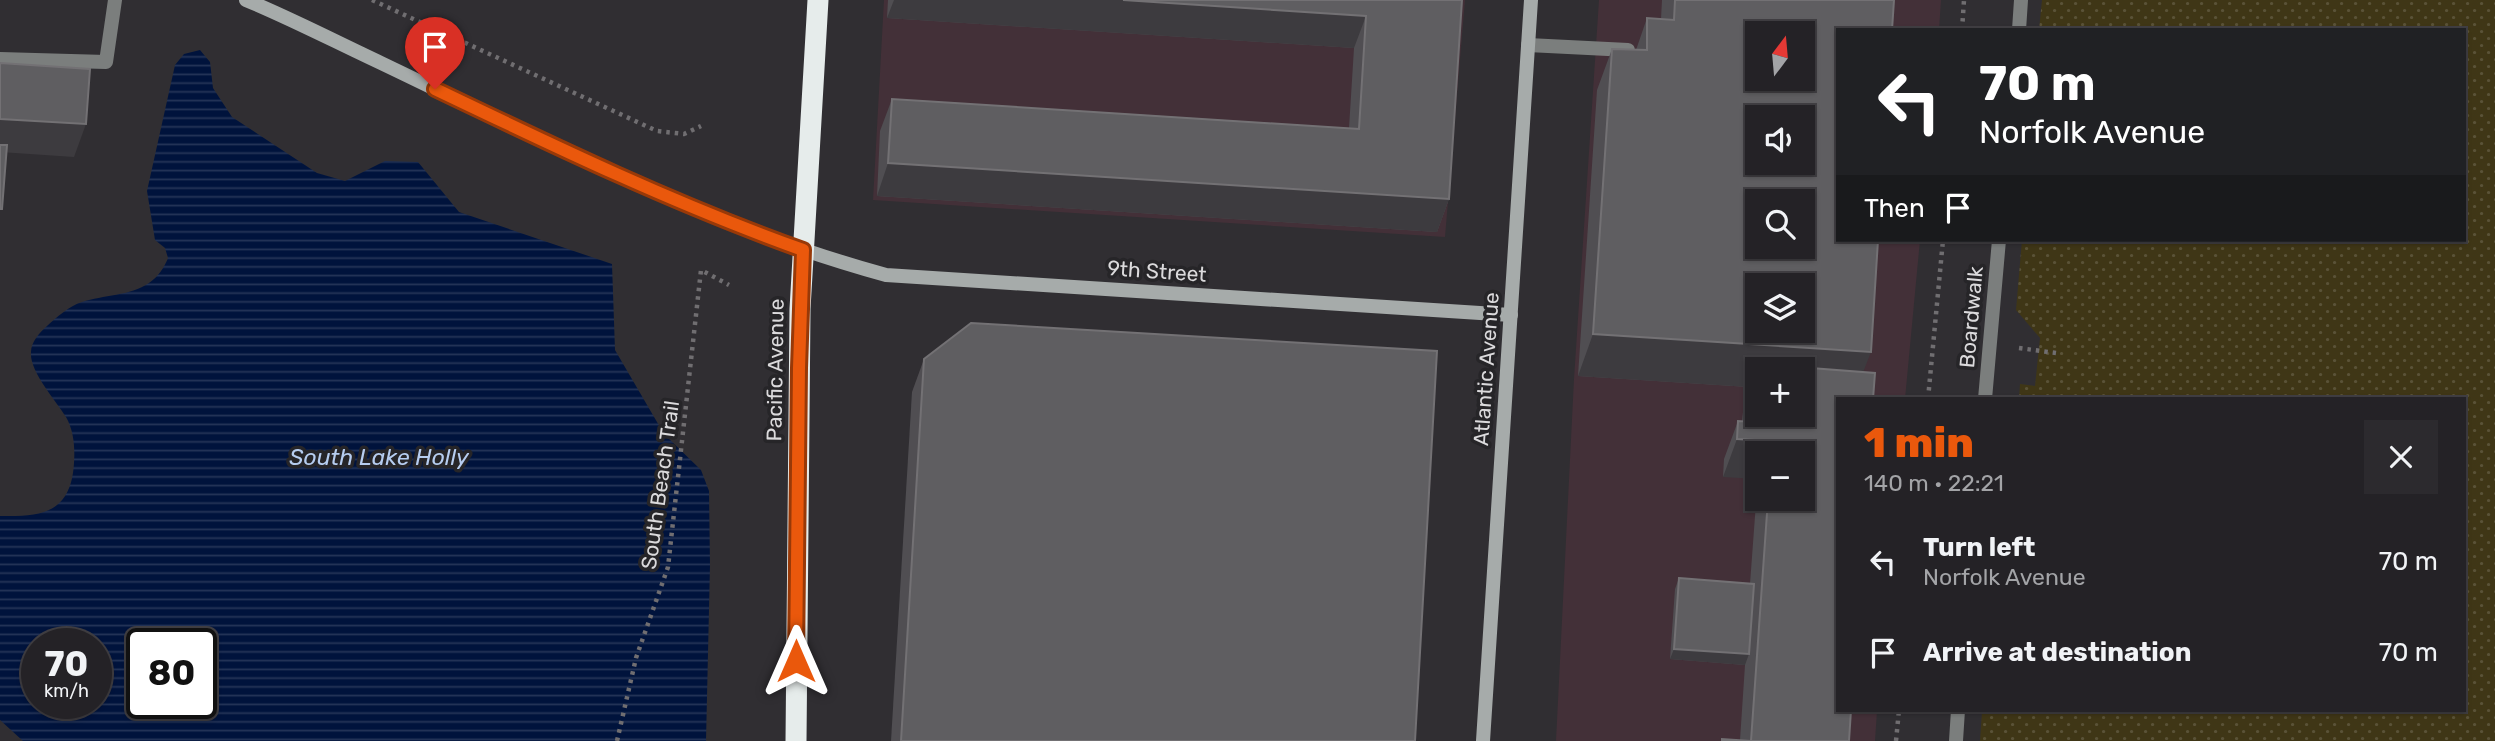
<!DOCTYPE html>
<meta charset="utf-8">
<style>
:root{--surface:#242226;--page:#2c2a2e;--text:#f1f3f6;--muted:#a3a4a7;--line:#413f43;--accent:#ea580c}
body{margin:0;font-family:Rubik,sans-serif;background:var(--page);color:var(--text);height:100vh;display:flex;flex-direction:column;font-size:26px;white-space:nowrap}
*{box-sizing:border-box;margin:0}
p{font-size:23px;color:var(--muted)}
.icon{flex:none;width:38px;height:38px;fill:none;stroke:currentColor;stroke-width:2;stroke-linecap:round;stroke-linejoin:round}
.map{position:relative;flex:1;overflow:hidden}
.side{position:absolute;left:1836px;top:397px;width:630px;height:315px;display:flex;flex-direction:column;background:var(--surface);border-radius:0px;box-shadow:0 2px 5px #0004,0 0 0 2px var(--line)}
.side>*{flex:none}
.guide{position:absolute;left:1836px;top:28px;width:630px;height:214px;border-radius:0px;box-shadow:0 2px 5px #0004,0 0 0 2px var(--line);background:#202124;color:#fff;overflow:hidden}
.needle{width:46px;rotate:16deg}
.tools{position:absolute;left:1745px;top:21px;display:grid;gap:14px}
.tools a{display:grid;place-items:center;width:70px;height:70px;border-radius:0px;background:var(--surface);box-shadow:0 2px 5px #0004,0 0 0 2px var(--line);font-size:35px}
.speed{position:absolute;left:21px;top:628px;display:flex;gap:14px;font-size:35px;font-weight:700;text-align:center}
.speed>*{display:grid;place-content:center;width:91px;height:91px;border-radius:50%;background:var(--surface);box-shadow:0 2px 5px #0004,0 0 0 2px var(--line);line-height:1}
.speed small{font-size:18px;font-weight:400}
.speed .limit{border:4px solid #111;border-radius:10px;background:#fff;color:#111}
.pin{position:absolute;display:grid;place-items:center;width:60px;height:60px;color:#fff;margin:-72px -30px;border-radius:50% 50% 50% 0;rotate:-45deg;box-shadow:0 0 7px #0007}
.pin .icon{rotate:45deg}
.me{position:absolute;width:77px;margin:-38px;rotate:0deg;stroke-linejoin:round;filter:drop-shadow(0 0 5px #0008)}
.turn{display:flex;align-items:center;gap:24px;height:147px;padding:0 28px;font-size:32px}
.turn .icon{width:91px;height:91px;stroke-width:2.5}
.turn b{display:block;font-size:49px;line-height:60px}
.then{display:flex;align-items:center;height:66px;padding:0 28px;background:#0003;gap:14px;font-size:26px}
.round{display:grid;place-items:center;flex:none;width:74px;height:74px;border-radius:0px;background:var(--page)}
.head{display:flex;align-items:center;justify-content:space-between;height:119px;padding:0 28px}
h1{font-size:42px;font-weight:800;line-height:52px;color:var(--accent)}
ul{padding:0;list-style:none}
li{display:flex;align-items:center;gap:21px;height:91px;padding:0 28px}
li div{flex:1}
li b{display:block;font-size:26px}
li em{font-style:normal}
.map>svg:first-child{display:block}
.commercial{fill:#433038;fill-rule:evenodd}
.sand{fill:url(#sand-dots)}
.water{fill:url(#water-rules);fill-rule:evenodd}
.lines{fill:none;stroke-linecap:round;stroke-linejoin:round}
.path{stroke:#706e71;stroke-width:4.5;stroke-dasharray:3.5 5;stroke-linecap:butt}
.lane{stroke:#7b7e7d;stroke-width:14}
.street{stroke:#7b7e7d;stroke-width:14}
.secondary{stroke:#a6abaa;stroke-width:14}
.highway{stroke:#e6eceb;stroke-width:21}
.wall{fill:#504e52}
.shaded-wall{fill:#3d3b3f}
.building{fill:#5f5e61;stroke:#737174;stroke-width:2;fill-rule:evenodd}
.route-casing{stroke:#983908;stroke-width:18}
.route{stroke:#ea580c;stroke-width:12}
.labels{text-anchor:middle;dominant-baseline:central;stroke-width:7;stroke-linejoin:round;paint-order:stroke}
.street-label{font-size:21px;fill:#dbdadc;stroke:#262528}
.water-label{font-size:23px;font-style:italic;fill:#b6cdf0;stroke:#262528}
</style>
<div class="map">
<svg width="2495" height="741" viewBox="0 0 2495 741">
<defs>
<pattern id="sand-dots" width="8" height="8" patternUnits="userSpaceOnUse" patternTransform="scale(1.75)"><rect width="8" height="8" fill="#3f3616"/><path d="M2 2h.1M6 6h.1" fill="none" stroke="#5a5237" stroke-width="1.8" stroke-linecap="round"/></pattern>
<pattern id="water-rules" width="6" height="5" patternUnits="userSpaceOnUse" patternTransform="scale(1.75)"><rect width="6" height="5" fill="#00133c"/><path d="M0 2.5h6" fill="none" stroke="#253558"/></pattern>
</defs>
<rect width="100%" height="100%" fill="#302e32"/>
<g class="commercial">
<polygon points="884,0 1465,0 1445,237 873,200"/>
<path d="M1599,0H1941L1939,30H1838V240H1920L1905,399H1838V710L1877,711L1875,741H1556L1574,379ZM1757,33H1802V79H1757ZM1757,117H1802V163H1757ZM1757,201H1802V247H1757ZM1757,285H1802V331H1757ZM1757,369H1802V415H1757ZM1757,453H1802V499H1757Z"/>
</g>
<polygon class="sand" points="2042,0 2495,0 2495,741 1980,741 1982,711 2464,710 2464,399 2019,399 2020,384 2035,386 2040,338 2016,310 2022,240 2464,240 2464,30 2039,30"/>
<path class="water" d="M200,50L210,62L213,88L232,117L317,173L345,181L385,161L418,162L459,212L612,264L615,350L664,434L701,470L709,491L710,565L706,741H23L0,720V516C42,517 71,513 74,463C75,448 74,431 66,417C56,401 29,371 31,352C31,342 40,332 47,326C57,317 69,306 82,302C103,295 130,296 149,283C158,277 164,268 168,258L165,248L155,240L147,191L175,65L184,54ZM96,644V704H37V644ZM142,644H201V704H142Z"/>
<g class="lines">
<g class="path">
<polyline points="372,0 657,131 684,134 701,126"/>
<polyline points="1962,30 1964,0"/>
<polyline points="2019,348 2056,353"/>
<polyline points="1928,399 1943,240"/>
<polyline points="617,741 636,658 668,567 701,270 729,285"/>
<polyline points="1896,741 1899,710"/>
</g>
<g class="lane">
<polyline points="1528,45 1628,50"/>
<polyline points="0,59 106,62 115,0"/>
</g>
<g class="street">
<polyline points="2019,30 2021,0"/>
<polyline points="1985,399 1999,240"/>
<polyline points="1956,741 1958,710"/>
</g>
<g class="secondary">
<path d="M246,0C292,19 336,42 381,63C546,142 710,227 886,275L1511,315"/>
<polyline points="1483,741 1531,0"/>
</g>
<polyline class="highway" points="796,741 800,309 818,0"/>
</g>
<g class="wall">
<polygon points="888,0 1462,0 1449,199 1437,232 877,196 880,131 892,99 1349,128 1354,48 887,18"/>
<polygon points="1662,0 1894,0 1863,372 1849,741 1721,741 1722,739 1740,740 1745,665 1670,659 1675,589 1679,578 1750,584 1757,489 1757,499 1802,499 1802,453 1757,453 1723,477 1724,459 1738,421 1742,421 1744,403 1749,387 1578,376 1597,90 1612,49 1636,50 1647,18 1661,19"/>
<polygon points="924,359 1415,741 891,741 912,392"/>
</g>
<g class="shaded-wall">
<polygon points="894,0 1123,0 1366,16 1354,48 887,18"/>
<polygon points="0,119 86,124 74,157 0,152"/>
<polygon points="888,163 1449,199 1437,232 877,196"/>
<polygon points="1593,334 1871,352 1855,393 1758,364 1749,387 1578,376"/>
<polygon points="1737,439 1772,441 1767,453 1757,453 1757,479 1723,477"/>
<polygon points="1674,649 1749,654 1745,665 1670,659"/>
</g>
<g class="building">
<polygon points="1123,0 1462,0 1449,199 888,163 892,99 1359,129 1366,16"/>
<path d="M1675,0H1894L1892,30H1838V240H1878L1871,352L1593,334L1612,49L1647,50V18L1674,20ZM1757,33H1802V79H1757ZM1757,117H1802V163H1757ZM1757,201H1802V247H1757ZM1757,285H1802V331H1757Z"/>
<polygon points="0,63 90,69 86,124 0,119"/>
<polygon points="0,145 7,145 2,209 0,209"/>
<polygon points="971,323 1437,351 1415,741 901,741 924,359"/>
<polygon points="1758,364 1875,373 1873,399 1838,399 1838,710 1851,710 1849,741 1722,741 1722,739 1751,741 1768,499 1802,499 1802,453 1771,453 1772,441 1737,439 1738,421 1754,422 1757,373 1757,415 1802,415 1802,369 1757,369"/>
<polygon points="1679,578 1754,584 1749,654 1674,649"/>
</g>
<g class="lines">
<g class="route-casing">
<path id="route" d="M435,89C556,147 677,205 803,250L799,368L796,661"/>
</g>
<use href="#route" class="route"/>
</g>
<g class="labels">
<g class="street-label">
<text transform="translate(1157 271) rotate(4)">9th Street</text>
<text transform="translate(1971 317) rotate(-85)">Boardwalk</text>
<text transform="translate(1486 369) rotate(-86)">Atlantic Avenue</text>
<text transform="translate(775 370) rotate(-89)">Pacific Avenue</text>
<text transform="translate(660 485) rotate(-82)">South Beach Trail</text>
</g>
<g class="water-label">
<text x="379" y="457">South Lake Holly</text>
</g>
</g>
</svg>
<div class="tools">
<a><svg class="needle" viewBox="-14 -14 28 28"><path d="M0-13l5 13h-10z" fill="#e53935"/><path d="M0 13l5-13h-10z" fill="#a3a4a7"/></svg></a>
<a><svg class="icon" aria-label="sound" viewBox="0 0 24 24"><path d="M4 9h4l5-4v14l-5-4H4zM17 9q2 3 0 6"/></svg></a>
<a><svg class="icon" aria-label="search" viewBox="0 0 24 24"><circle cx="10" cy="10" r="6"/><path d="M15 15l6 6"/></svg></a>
<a><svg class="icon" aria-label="layers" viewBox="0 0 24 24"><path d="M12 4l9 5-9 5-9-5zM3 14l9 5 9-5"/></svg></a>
<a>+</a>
<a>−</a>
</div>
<div class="speed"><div>70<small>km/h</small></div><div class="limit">80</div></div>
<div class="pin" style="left:435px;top:89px;background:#d93025"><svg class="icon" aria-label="arrive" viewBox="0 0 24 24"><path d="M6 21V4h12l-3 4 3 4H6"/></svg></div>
<svg class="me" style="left:796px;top:661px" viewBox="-20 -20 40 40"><path d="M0-17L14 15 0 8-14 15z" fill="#ea580c" stroke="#fff" stroke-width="4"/></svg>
<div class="guide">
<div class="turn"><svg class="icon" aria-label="left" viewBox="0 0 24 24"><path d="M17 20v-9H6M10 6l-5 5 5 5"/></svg><div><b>70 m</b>Norfolk Avenue</div></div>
<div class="then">Then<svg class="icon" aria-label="arrive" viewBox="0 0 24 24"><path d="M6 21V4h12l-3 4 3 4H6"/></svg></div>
</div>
<section class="side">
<div class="head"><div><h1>1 min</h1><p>140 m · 22:21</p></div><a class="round"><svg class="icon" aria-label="close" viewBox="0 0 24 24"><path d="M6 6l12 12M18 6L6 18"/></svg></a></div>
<ul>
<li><svg class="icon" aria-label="left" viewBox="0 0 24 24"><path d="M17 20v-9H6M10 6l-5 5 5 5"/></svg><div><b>Turn left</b><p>Norfolk Avenue</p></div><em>70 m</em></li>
<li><svg class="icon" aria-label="arrive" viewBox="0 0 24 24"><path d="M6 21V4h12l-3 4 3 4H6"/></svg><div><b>Arrive at destination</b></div><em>70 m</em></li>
</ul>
</section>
</div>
